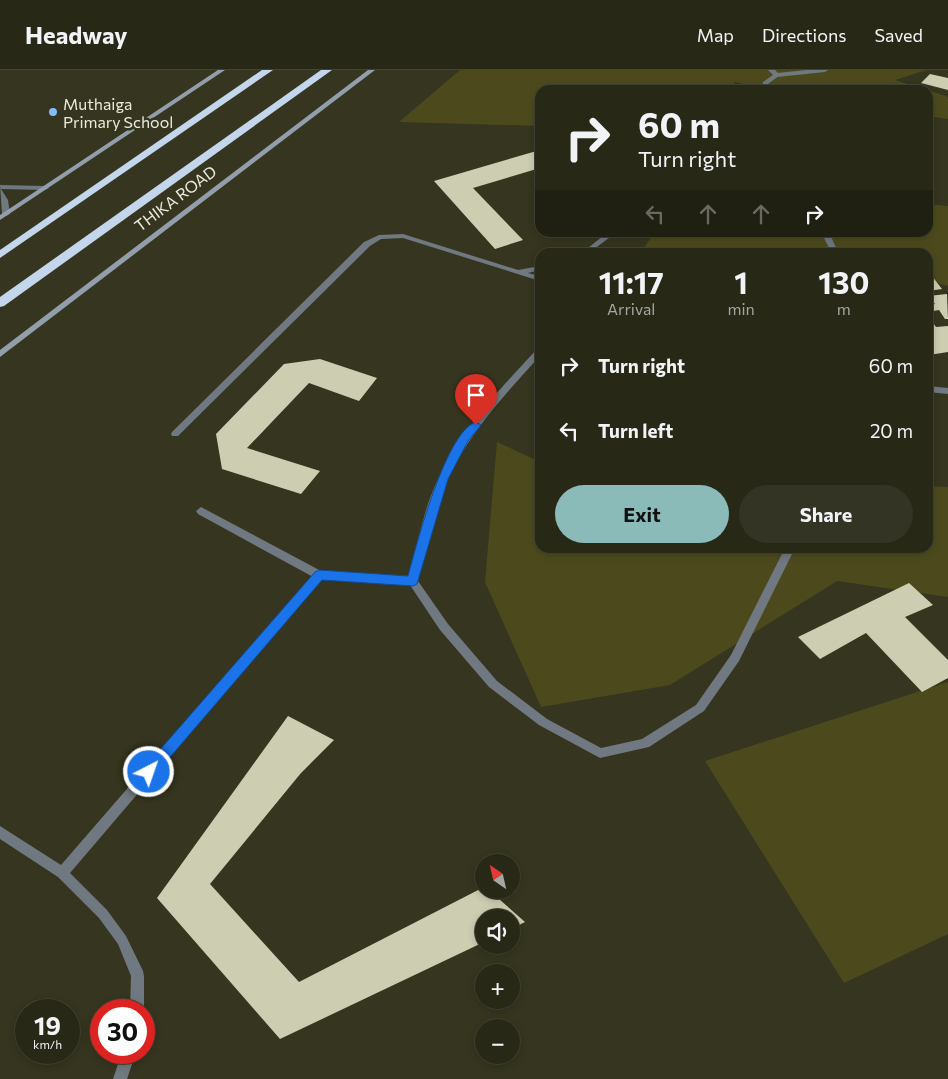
<!DOCTYPE html>
<meta charset="utf-8">
<style>
:root{--surface:#282817;--page:#343424;--text:#f1f3f6;--muted:#a5a6a1;--line:#444436;--accent:#8bbbb9}
body{margin:0;font-family:Commissioner,sans-serif;background:var(--page);color:var(--text);height:100vh;display:flex;flex-direction:column;font-size:19px;white-space:nowrap}
*{box-sizing:border-box;margin:0}
p{font-size:16px;color:var(--muted)}
.icon{flex:none;width:28px;height:28px;fill:none;stroke:currentColor;stroke-width:2;stroke-linecap:round;stroke-linejoin:round}
.map{position:relative;flex:1;overflow:hidden}
.side{position:absolute;left:535px;top:178px;width:398px;height:305px;display:flex;flex-direction:column;background:var(--surface);border-radius:15px;box-shadow:0 2px 8px #0003,0 0 0 1px var(--line)}
.side>*{flex:none}
.guide{position:absolute;left:535px;top:15px;width:398px;height:152px;border-radius:15px;box-shadow:0 2px 8px #0003,0 0 0 1px var(--line);background:#282817;color:var(--text);overflow:hidden}
.needle{width:32px;rotate:326deg}
.controls{position:absolute;left:475px;top:784px;display:grid;gap:10px}
.controls a{display:grid;place-items:center;width:45px;height:45px;border-radius:50%;background:var(--surface);box-shadow:0 2px 8px #0003,0 0 0 1px var(--line);font-size:25px}
.speed{position:absolute;left:15px;top:929px;display:flex;gap:10px;font-size:25px;font-weight:700;text-align:center}
.speed>*{display:grid;place-content:center;width:65px;height:65px;border-radius:50%;background:var(--surface);box-shadow:0 2px 8px #0003,0 0 0 1px var(--line);line-height:1}
.speed small{font-size:12px;font-weight:400}
.speed .limit{border:8px solid #d22;background:#fff;color:#111}
.pin{position:absolute;display:grid;place-items:center;width:42px;height:42px;color:#fff;margin:-51px -21px;border-radius:50% 50% 50% 0;rotate:-45deg;box-shadow:0 0 5px #0007}
.pin .icon{rotate:45deg}
.me{position:absolute;width:55px;margin:-28px;rotate:41deg;stroke-linejoin:round;filter:drop-shadow(0 0 4px #0008)}
.turn{display:flex;align-items:center;gap:18px;height:105px;padding:0 20px;font-size:22px}
.turn .icon{width:65px;height:65px;stroke-width:2.5}
.turn b{display:block;font-size:35px;line-height:42px}
.lanes{display:flex;align-items:center;height:48px;padding:0 20px;background:#0003;justify-content:center;gap:25px;direction:ltr}
.lanes .off{opacity:.35}
.eta{display:flex;justify-content:space-evenly;align-items:center;height:85px;text-align:center}
.eta b{font-size:30px;font-weight:700;line-height:35px}
.action{display:flex;gap:10px;margin-top:auto;padding:10px 20px}
.action a{flex:1;height:58px;border-radius:30px;background:var(--accent);color:#111;font-size:20px;font-weight:700;line-height:58px;text-align:center}
.action a+a{background:var(--page);color:var(--text)}
ul{padding:0;list-style:none}
li{display:flex;align-items:center;gap:15px;height:65px;padding:0 20px}
li div{flex:1}
li b{display:block;font-size:19px}
li em{font-style:normal}
header{display:flex;align-items:center;gap:30px;box-sizing:border-box;height:70px;padding:0 25px;background:var(--surface);border-bottom:1px solid var(--line)}
header strong{font-size:24px}
nav{display:flex;gap:28px;margin-inline-start:auto;font-size:18px}
.map>svg:first-child{display:block}
.green{fill:#4c4a1d}
.building{fill:#cdcdb2}
.lines{fill:none;stroke-linecap:round;stroke-linejoin:round}
.lane{fill:#707881;fill-rule:evenodd}
.street{fill:#707881;fill-rule:evenodd}
.secondary{fill:#929eac;fill-rule:evenodd}
.highway{fill:#c3d6ec;fill-rule:evenodd}
.route{fill:#1a73e8;stroke:#114b97}
.poi-dot{fill:#83bcfb;stroke:#36351f;stroke-width:2}
.labels{text-anchor:middle;dominant-baseline:central;stroke-width:5;stroke-linejoin:round;paint-order:stroke}
.far-poi-label{font-size:16px;fill:#ebebdd;stroke:#36351f;text-anchor:start}
.far-street-label{font-size:16px;fill:#ebebdd;stroke:#36351f}
</style>
<header>
<strong>Headway</strong>
<nav><a>Map</a><a>Directions</a><a>Saved</a></nav>
</header>
<div class="map">
<svg width="948" height="1009" viewBox="0 0 948 1009">
<rect width="100%" height="100%" fill="#36351f"/>
<g class="green">
<polygon points="460,0 926,0 895,10 927,20 772,20 734,12 737,20 540,20 540,56 399,52"/>
<polygon points="928,20 948,27 948,49 928,46"/>
<polygon points="928,134 948,136 948,216 928,211 928,182 641,182 654,163 928,162"/>
<polygon points="497,372 540,392 540,478 928,478 928,416 948,417 948,527 837,511 670,615 541,637 485,512"/>
<polygon points="948,612 948,864 844,913 705,691"/>
</g>
<g class="building">
<polygon points="930,4 948,8 948,20 921,13"/>
<polygon points="540,80 540,98 473,118 523,170 495,179 434,111"/>
<polygon points="928,201 942,219 928,221"/>
<polygon points="947,224 948,249 945,249 939,240 928,242 928,235 935,234 928,226"/>
<polygon points="928,246 936,257 948,256 948,282 929,285 928,283"/>
<polygon points="320,289 377,308 359,331 309,313 247,378 320,401 301,424 222,399 216,364 284,294"/>
<polygon points="909,513 933,535 905,547 948,590 948,608 922,622 866,563 820,589 798,567"/>
<polygon points="288,646 334,670 301,703 210,814 299,912 484,817 484,820 489,820 525,852 511,859 511,848 484,848 484,872 280,969 157,828"/>
</g>
<g class="lines">
<g class="lane">
<polygon points="807,0 828,0 825,2 777,7 774,5 777,3"/>
<polygon points="796,18 830,18 833,20 793,20"/>
<polygon points="608,162 617,162 590,182 583,182"/>
<polygon points="403,164 518,200 540,196 540,200 528,203 540,206 540,211 403,168 381,169 370,176 178,366 172,366 171,364 172,362 364,172 379,165"/>
<polygon points="928,316 948,318 948,324 928,322"/>
<polygon points="201,437 323,502 324,505 323,508 315,508 198,444 196,441"/>
</g>
<g class="street">
<polygon points="768,0 775,0 780,5 768,14 767,20 761,20 763,12 773,5"/>
<polygon points="0,115 45,116 49,118 45,120 1,119 8,130 10,144 6,146 2,144"/>
<polygon points="821,162 829,162 837,180 836,182 818,182 818,180 829,178"/>
<path d="M540,278V286C506,323 470,362 448,408C432,440 427,476 418,511L448,554L497,611L547,649L601,678L642,669L696,635L731,585L785,478H795L739,591L704,641L649,677L600,688L539,655L489,617L440,560L410,515L321,509L70,803L107,840L126,866L143,901L144,906V940H130L131,906L118,874L99,848L58,807L0,769V756L61,795L315,502L319,501L409,507C417,477 422,446 434,418C457,364 498,321 537,279Z"/>
<polygon points="122,982 136,982 127,1009 113,1009"/>
</g>
<g class="secondary">
<polygon points="218,0 225,0 0,150 0,145"/>
<polygon points="368,0 375,0 0,287 0,280"/>
</g>
<g class="highway">
<polygon points="262,0 273,0 0,188 0,180"/>
<polygon points="321,0 332,0 4,236 0,237 0,227"/>
</g>
</g>
<path class="route" d="M476,352L481,355L468,371L448,409L417,514L413,516L322,510L153,707L149,708L144,707L142,702L144,698L315,502L319,500L408,506C416,476 446,361 476,352Z"/>
<circle class="poi-dot" cx="53" cy="42" r="5"/>
<g class="labels">
<g class="far-poi-label">
<text x="63" y="33">Muthaiga<tspan x="63" dy="18">Primary School</tspan></text>
</g>
<g class="far-street-label">
<text transform="translate(175 128) rotate(-37)">THIKA ROAD</text>
</g>
</g>
</svg>
<div class="controls">
<a><svg class="needle" viewBox="-14 -14 28 28"><path d="M0-13l5 13h-10z" fill="#e53935"/><path d="M0 13l5-13h-10z" fill="#a5a6a1"/></svg></a>
<a><svg class="icon" aria-label="sound" viewBox="0 0 24 24"><path d="M4 9h4l5-4v14l-5-4H4zM17 9q2 3 0 6"/></svg></a>
<a>+</a>
<a>−</a>
</div>
<div class="speed"><div>19<small>km/h</small></div><div class="limit">30</div></div>
<div class="pin" style="left:476px;top:355px;background:#d93025"><svg class="icon" aria-label="arrive" viewBox="0 0 24 24"><path d="M6 21V4h12l-3 4 3 4H6"/></svg></div>
<svg class="me" style="left:149px;top:702px" viewBox="-20 -20 40 40"><circle r="17" fill="#1a73e8" stroke="#fff" stroke-width="3"/><path d="M0-11L8 9 0 5-8 9z" fill="#fff"/></svg>
<div class="guide">
<div class="turn"><svg class="icon" aria-label="right" viewBox="0 0 24 24"><path d="M7 20v-9h11M14 6l5 5-5 5"/></svg><div><b>60 m</b>Turn right</div></div>
<div class="lanes"><svg class="icon off" aria-label="left" viewBox="0 0 24 24"><path d="M17 20v-9H6M10 6l-5 5 5 5"/></svg><svg class="icon off" aria-label="ahead" viewBox="0 0 24 24"><path d="M12 20V5M6 11l6-6 6 6"/></svg><svg class="icon off" aria-label="ahead" viewBox="0 0 24 24"><path d="M12 20V5M6 11l6-6 6 6"/></svg><svg class="icon" aria-label="right" viewBox="0 0 24 24"><path d="M7 20v-9h11M14 6l5 5-5 5"/></svg></div>
</div>
<section class="side">
<div class="eta">
<div><b>11:17</b><p>Arrival</p></div>
<div><b>1</b><p>min</p></div>
<div><b>130</b><p>m</p></div>
</div>
<ul>
<li><svg class="icon" aria-label="right" viewBox="0 0 24 24"><path d="M7 20v-9h11M14 6l5 5-5 5"/></svg><div><b>Turn right</b></div><em>60 m</em></li>
<li><svg class="icon" aria-label="left" viewBox="0 0 24 24"><path d="M17 20v-9H6M10 6l-5 5 5 5"/></svg><div><b>Turn left</b></div><em>20 m</em></li>
</ul>
<div class="action"><a>Exit</a><a>Share</a></div>
</section>
</div>
